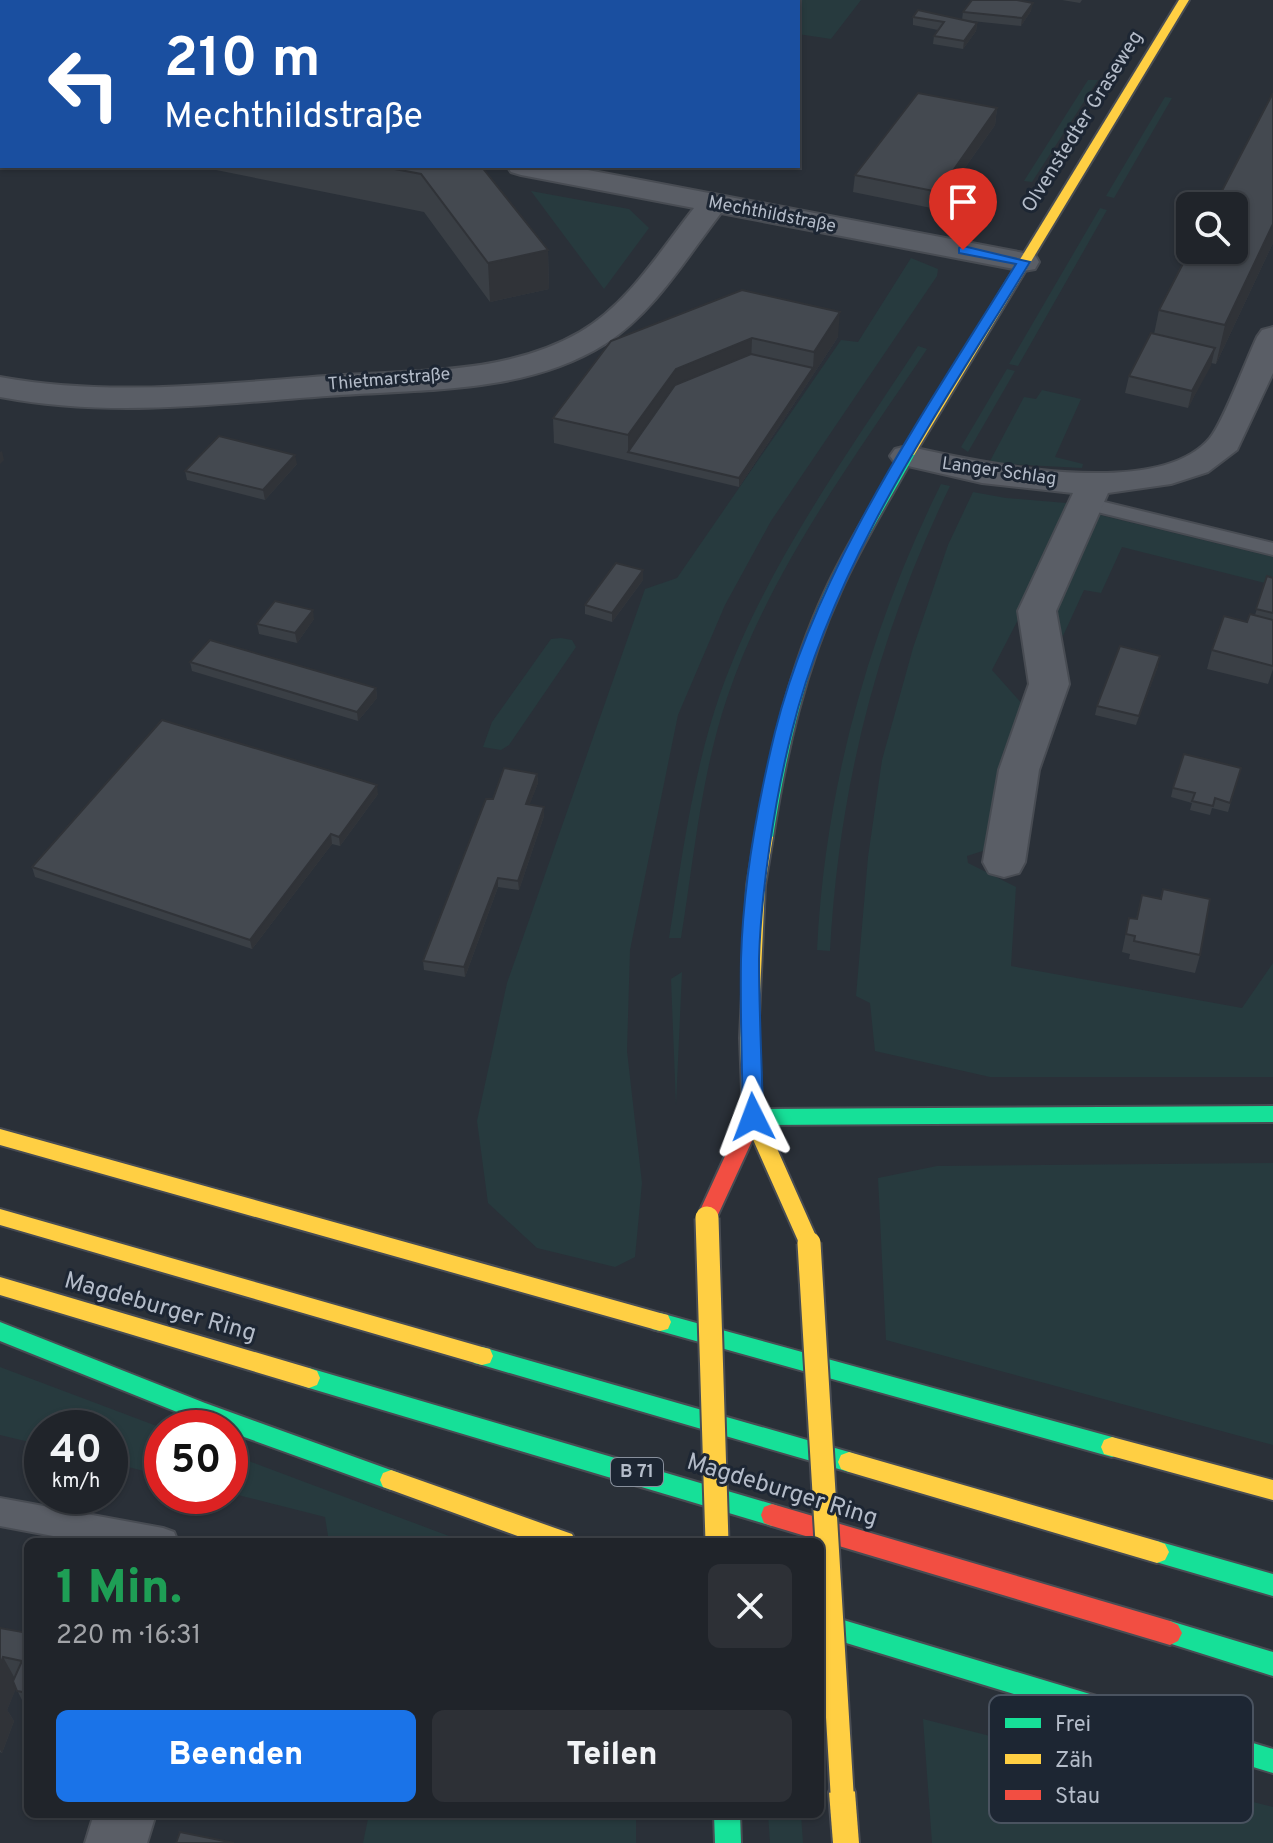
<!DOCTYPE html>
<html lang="de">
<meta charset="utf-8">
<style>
:root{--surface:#20242a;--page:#2d3036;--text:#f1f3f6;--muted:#a2a4a8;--line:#3d4147;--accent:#1a73e8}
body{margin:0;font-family:Overpass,sans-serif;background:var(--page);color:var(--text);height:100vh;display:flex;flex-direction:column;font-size:30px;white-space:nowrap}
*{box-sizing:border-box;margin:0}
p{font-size:26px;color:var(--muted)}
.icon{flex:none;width:44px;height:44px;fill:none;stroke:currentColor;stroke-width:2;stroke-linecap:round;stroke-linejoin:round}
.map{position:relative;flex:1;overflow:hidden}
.sheet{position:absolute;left:24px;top:1538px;width:800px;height:280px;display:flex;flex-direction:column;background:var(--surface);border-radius:12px;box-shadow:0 2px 6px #0004,0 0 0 2px var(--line)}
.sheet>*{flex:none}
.guide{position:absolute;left:0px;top:0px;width:800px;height:168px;box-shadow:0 2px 6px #0004,0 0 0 2px var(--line);background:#1a4fa0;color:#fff;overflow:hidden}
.buttons{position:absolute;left:1176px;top:192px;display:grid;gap:16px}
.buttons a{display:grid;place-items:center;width:72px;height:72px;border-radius:12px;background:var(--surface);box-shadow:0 2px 6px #0004,0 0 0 2px var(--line);font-size:40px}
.speed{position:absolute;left:24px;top:1410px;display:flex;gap:16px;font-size:40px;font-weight:700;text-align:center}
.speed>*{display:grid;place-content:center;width:104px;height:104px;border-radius:50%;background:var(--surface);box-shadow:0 2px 6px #0004,0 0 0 2px var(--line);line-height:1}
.speed small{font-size:20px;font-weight:400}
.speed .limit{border:12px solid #d22;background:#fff;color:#111}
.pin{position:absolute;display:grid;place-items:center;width:68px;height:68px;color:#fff;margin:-82px -34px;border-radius:50% 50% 50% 0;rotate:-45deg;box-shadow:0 0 8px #0007}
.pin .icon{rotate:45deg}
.me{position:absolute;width:88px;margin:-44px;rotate:357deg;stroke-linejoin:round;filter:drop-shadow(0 0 6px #0008)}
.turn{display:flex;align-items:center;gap:28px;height:168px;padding:0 32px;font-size:36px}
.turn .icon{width:104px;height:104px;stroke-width:2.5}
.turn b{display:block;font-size:56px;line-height:68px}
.round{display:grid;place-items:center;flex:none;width:84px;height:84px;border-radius:12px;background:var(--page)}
.headline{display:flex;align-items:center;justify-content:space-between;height:136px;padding:0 32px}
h1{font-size:48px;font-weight:800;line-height:60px;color:#1e9e55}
.cta{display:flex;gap:16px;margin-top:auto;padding:16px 32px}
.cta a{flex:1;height:92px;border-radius:12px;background:var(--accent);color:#fff;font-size:32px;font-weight:800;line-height:92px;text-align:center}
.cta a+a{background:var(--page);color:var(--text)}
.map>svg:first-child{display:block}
.green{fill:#273a3e}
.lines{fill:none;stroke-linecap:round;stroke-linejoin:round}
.lane-casing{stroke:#484c53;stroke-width:4}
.street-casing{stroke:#484c53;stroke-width:4}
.fast-casing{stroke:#484c53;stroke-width:4}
.slow-casing{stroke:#484c53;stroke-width:4}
.jam-casing{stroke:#484c53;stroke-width:4}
.lane{fill:#5a5e66;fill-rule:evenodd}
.street{fill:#5a5e66;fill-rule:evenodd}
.fast{fill:#16e098;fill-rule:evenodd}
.slow{fill:#ffcf43;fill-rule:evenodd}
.jam{fill:#f24e42;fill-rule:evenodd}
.slow-bridge-casing{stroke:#484c53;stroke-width:27;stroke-linecap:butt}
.slow-bridge{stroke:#ffcf43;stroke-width:23}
.wall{fill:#3a3f45}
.shaded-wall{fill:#303338}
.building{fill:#444950;stroke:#303338;stroke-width:2}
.route{fill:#1a73e8;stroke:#114b97;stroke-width:2}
.labels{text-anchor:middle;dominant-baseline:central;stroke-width:6;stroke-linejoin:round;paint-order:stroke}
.far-street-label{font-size:18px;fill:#b4bcc9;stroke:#1d2633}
.shield{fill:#1d2633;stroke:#878f9c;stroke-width:2}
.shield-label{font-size:18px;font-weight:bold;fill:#b4bcc9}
.street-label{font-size:20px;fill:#b4bcc9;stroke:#1d2633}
.near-street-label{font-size:24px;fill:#b4bcc9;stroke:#1d2633}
.key{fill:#1d2633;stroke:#4a5360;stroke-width:2}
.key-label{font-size:22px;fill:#b4bcc9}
</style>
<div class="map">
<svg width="1273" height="1843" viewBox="0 0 1273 1843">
<rect width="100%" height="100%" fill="#2a3038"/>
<g class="green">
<polygon points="718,0 861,0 831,39 798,34 798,2"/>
<polygon points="1088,80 1098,80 1032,182 1024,181"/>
<polygon points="1165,97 1172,98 1114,198 1106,196"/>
<polygon points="531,191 629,209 649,228 604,289"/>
<polygon points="1100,208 1107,210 1018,366 1009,364"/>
<polygon points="911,258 938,269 937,276 771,521 725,605 678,715 630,950 627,1051 642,1183 635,1257 615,1267 537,1248 488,1203 477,1121 507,983 645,589 677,578 841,340 858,342"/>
<path d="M918,346L927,349C853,460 770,570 727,698C701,775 694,858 681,938H669C682,857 693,772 720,694C765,567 845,458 918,346Z"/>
<polygon points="1007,369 1015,371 968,452 961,447"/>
<polygon points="1042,390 1081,399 1055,457 1083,464 1082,468 989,463 1024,397 1036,399"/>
<path d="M941,484L950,486C878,635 839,785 830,951L817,950C825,787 869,630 941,484Z"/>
<polygon points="973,492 1006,498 1078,504 992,670 1025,707 989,849 967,856 968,863 1016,887 1011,966 1242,1008 1273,963 1273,1077 990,1077 875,1051 870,1003 856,996 868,857 882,760 913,648 948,545"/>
<polygon points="1096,514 1273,557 1273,585 1122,547 1101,593 1084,590 1063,636 1050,616"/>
<polygon points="561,638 572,640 576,647 509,745 501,750 483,747 492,722 551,639"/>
<polygon points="682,972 676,1105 671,979"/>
<polygon points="1273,1163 1273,1445 886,1340 878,1178 937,1166"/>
<polygon points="0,1367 162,1428 162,1476 110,1462 110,1428 42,1428 42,1445 0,1435"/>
<polygon points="230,1454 465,1542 329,1542 325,1517 230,1493"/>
<polygon points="923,1719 1273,1807 1273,1843 932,1843"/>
<polygon points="369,1814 636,1814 636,1843 363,1843"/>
<polygon points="768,1814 801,1814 803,1843 770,1843"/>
</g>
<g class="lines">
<g class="lane-casing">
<g id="lane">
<polygon points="1088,498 1273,543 1273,555 1081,508 1078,504 1081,500"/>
<polygon points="0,1498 163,1528 174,1532 178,1542 85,1542 0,1526"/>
</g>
</g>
<g class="street-casing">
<g id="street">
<polygon points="0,41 2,42 2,58 0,57"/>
<path d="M507,166H567L1024,253L1035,255L1039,262L1035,269L1024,271L721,213C686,258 654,313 605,344C524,395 418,389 327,396C216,404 110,418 0,397V377C109,397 216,384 326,376C410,370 504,376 580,332C628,304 660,251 694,208L521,175L511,172Z"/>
<path d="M1273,327V373L1237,450L1208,472L1171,484L1108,493L1056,611L1069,684L1039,770L1025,862L1019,873L1004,877L989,873L983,862L999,770L1029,684L1018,611L1073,493L982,483L895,463L890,456L895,449L907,446C977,462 1157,502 1210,438C1224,421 1246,360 1257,337L1262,330Z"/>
<polygon points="94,1814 156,1814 147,1843 85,1843"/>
</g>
</g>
<g class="fast-casing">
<g id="fast">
<path d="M909,448L916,452C891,498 862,543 841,591C805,669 786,753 773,837L764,843L758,841L755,837C770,752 789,669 825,591C847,543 876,498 902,452Z"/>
<polygon points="1273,1106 1273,1122 753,1125 746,1123 743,1117 746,1111 753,1109"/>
<polygon points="660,1313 1112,1437 1120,1440 1123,1447 1120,1454 1112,1457 660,1331 652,1329 649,1322 652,1315"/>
<polygon points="0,1322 205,1403 399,1473 402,1480 399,1487 391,1490 230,1432 230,1428 220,1428 192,1418 0,1341"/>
<polygon points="482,1347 849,1452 857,1455 860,1462 857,1469 849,1472 482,1365 474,1363 471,1356 474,1349"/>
<polygon points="309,1368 772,1504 780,1507 783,1515 780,1523 772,1526 309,1388 301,1385 298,1378 301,1371"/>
<polygon points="1157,1541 1273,1574 1273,1596 1149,1560 1145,1552 1149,1544"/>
<polygon points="820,1613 1273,1749 1273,1773 820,1635"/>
<polygon points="1170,1621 1273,1652 1273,1676 1162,1641 1158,1633 1162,1625"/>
<polygon points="714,1814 740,1814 741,1843 715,1843"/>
</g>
</g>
<g class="slow-casing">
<g id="slow">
<polygon points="1179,0 1189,0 916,452 914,455 904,455 902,452"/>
<polygon points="764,831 773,837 765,885 758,1038 763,1117 819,1243 816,1249 809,1252 802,1249 799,1243 743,1117 740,1038 747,885 755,837"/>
<polygon points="0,1129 660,1313 668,1315 671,1322 668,1329 660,1331 0,1145"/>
<polygon points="0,1209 482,1347 490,1349 493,1356 490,1363 482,1365 0,1225"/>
<polygon points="0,1277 309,1368 317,1371 320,1378 317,1385 309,1388 0,1295"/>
<polygon points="1112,1437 1273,1480 1273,1500 1104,1454 1101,1447 1104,1440"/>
<polygon points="849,1452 1157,1541 1165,1544 1169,1552 1165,1560 1157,1563 849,1472 841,1469 838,1462 841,1455"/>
<polygon points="391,1470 572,1534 576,1542 534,1542 383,1487 380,1480 383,1473"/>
<polygon points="842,1779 851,1783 855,1792 859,1843 833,1843 829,1792 833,1783"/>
</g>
</g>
<g class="jam-casing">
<g id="jam">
<polygon points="753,1109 760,1111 763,1117 717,1217 714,1223 707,1225 700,1223 697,1217 743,1117 746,1111"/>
<polygon points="772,1504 1170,1621 1178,1625 1182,1633 1178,1641 1170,1645 772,1526 764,1523 761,1515 764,1507"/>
</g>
</g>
<use href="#lane" class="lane"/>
<use href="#street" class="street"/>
<use href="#fast" class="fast"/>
<use href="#slow" class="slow"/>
<use href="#jam" class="jam"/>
<g class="slow-bridge-casing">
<g id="slow-bridge">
<polyline points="707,1218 717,1542"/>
<polyline points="809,1243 842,1792"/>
</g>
</g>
<use href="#slow-bridge" class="slow-bridge"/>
</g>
<g class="wall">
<polygon points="0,0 70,0 67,2 2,2 2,8 0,8"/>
<polygon points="1062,0 1082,0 1080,3"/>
<polygon points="1031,11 1021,26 962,20 963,12"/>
<polygon points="913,17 977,23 976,31 963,49 933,44 934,36 938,30 913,25"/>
<polygon points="997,108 995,125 936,209 853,192 855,175"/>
<polygon points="196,166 481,166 548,250 549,289 490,302 424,212"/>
<polygon points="1273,243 1216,364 1211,363 1188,408 1125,393 1129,376 1154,334 1159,310"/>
<polygon points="838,337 739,487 554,443 553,418 611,341"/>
<polygon points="297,464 265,500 187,480 185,471"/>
<polygon points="1267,576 1273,578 1273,669 1268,684 1207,669 1212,650 1255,615"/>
<polygon points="643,580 612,622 585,614 585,605"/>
<polygon points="314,619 297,643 259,634 257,624"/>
<polygon points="190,662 376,688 377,698 358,721 192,671"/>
<polygon points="1158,666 1136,725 1095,715 1097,706"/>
<polygon points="1241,768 1228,812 1212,808 1210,815 1190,810 1192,803 1171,797 1173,788"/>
<polygon points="537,774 538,783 529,805 544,816 519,890 498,887 465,977 424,970 423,961 493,799"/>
<polygon points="378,794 340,846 332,844 252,949 35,877 32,867"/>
<polygon points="1163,889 1200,955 1195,973 1129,959 1130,954 1122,952 1129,918 1136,919 1142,895 1160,899"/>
<polygon points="0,1628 28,1633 28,1712 16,1688 7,1710 14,1721 2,1753 0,1752"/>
</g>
<g class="shaded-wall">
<polygon points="43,0 70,0 67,2 44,2"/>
<polygon points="500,0 538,0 536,2 498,2"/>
<polygon points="1033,3 1031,11 1021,26 1022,18"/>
<polygon points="977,23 976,31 963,49 964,41"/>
<polygon points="2,105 2,144 0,144 0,106"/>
<polygon points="997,108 995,125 936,209 938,192"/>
<polygon points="1273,224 1273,243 1216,364 1225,325"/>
<polygon points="548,250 549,289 490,302 488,263"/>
<polygon points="840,312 838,337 739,487 739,478 813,368 814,352"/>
<polygon points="752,338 751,363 628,452 628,435 676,369"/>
<polygon points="1215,348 1211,366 1188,408 1192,391"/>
<polygon points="2,451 4,460 0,464 0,452"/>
<polygon points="295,455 297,464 265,500 263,490"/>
<polygon points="643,570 643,580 612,622 612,613"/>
<polygon points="313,610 314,619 297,643 295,633"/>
<polygon points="1160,656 1158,666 1136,725 1139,716"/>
<polygon points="376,688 377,698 358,721 357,712"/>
<polygon points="537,774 538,783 526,814 526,804"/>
<polygon points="377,785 378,794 340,846 339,837"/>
<polygon points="544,807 544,816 519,890 518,881"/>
<polygon points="331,834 332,844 252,949 250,940"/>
<polygon points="498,878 498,887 465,977 464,967"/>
<polygon points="3,1657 18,1684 7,1710 14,1721 2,1753 0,1750 0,1666"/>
</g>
<g class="building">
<polygon points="156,0 290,0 302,2 154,2"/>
<polygon points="442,0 500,0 498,2 440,2"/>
<polygon points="972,0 1017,0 1033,3 1022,18 963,12"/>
<polygon points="918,10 977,23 964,41 934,36 944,22 913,17"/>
<polygon points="0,79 2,79 2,105 0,106"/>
<polygon points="918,93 997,108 938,192 855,175"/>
<polygon points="1273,93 1273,224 1225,325 1159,310 1190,250 1234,250 1234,206 1214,206"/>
<polygon points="379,166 481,166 548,250 488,263 421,174"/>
<polygon points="742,290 840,312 814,352 752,338 676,369 628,435 553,418 611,341"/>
<polygon points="1151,333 1215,348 1192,391 1129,376"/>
<polygon points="751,354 813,368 739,478 628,452 675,385"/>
<polygon points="219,436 295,455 263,490 185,471"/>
<polygon points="616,563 643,570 612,613 585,605"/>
<polygon points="1267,576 1273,578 1273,613 1256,609"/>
<polygon points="275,601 313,610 295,633 257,624"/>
<polygon points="1250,614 1273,620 1273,666 1212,650 1224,616 1247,622"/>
<polygon points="210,640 376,688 357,712 190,662"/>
<polygon points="1120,646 1160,656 1139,716 1097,706"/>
<polygon points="162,720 377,785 339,837 331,834 250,940 32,867"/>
<polygon points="1184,754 1241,768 1230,803 1215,798 1213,806 1192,801 1195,793 1173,788"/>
<polygon points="504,768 537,774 526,804 544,807 518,881 498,878 464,967 423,961 486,799 493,799"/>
<polygon points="1163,889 1210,899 1200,955 1134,941 1135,936 1126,934 1129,918 1137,919 1142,895 1161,899"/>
<polygon points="0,1628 28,1633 28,1693 17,1691 13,1681 22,1661 3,1657 0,1666"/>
<polygon points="180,1832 234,1843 176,1843"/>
</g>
<path class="route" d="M963,246L1030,262C941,408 833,563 792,731C775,798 761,891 759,959C759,1012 762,1065 763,1117L753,1125L743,1117C742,1065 740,1012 741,959C743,887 758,802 775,732C816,567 928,407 1016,264L959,253V248Z"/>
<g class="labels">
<g class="far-street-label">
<text transform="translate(772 215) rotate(11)">Mechthildstraße</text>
<text transform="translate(389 380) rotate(-5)">Thietmarstraße</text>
<text transform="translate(999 472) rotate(8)">Langer Schlag</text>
</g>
<rect class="shield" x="611" y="1458" width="52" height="28" rx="6"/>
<g class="shield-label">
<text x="637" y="1472">B 71</text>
</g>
<g class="street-label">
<text transform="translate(1083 122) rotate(-58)">Olvenstedter Graseweg</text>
</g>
<g class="near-street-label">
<text transform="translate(160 1308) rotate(16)">Magdeburger Ring</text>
<text transform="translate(782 1491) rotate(17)">Magdeburger Ring</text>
</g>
</g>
<rect x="989" y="1695" width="264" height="128" rx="12" class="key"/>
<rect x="1005" y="1718" width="36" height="10" fill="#16e098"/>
<rect x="1005" y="1754" width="36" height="10" fill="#ffcf43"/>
<rect x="1005" y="1790" width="36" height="10" fill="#f24e42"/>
<g class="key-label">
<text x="1055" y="1731">Frei</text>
<text x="1055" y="1767">Zäh</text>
<text x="1055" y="1803">Stau</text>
</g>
</svg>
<div class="buttons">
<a><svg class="icon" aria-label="search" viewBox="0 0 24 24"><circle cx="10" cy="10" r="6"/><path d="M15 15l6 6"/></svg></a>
</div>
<div class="speed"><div>40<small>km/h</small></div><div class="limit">50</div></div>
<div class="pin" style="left:963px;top:250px;background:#d93025"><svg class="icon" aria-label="arrive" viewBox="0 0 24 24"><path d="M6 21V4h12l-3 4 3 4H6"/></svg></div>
<svg class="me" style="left:753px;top:1117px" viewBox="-20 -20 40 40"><path d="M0-17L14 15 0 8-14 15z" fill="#1a73e8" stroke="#fff" stroke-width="4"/></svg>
<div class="guide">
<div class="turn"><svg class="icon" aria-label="left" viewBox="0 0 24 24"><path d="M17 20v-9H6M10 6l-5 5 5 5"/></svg><div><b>210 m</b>Mechthildstraße</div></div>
</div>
<section class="sheet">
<div class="headline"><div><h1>1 Min.</h1><p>220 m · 16:31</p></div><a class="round"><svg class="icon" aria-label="close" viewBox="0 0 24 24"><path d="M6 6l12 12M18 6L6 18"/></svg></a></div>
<div class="cta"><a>Beenden</a><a>Teilen</a></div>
</section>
</div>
